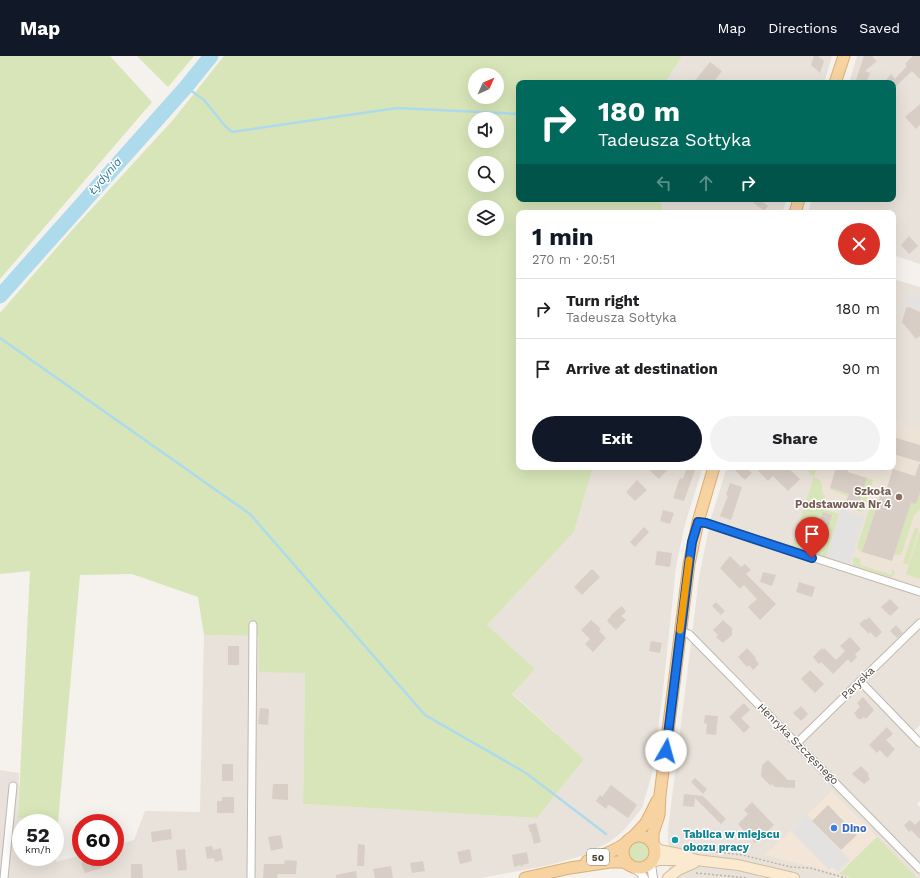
<!DOCTYPE html>
<meta charset="utf-8">
<style>
:root{--surface:#fff;--page:#f2f2f2;--text:#202124;--muted:#757577;--line:#e0e0e0;--accent:#111827}
body{margin:0;font-family:"Work Sans",sans-serif;background:var(--page);color:var(--text);height:100vh;display:flex;flex-direction:column;font-size:15px;white-space:nowrap}
*{box-sizing:border-box;margin:0}
p{font-size:13px;color:var(--muted)}
.icon{flex:none;width:22px;height:22px;fill:none;stroke:currentColor;stroke-width:2;stroke-linecap:round;stroke-linejoin:round}
.map{position:relative;flex:1;overflow:hidden}
.side{position:absolute;left:516px;top:154px;width:380px;height:260px;display:flex;flex-direction:column;background:var(--surface);border-radius:8px;box-shadow:0 4px 16px #0002}
.side>*{flex:none}
.top-card{position:absolute;left:516px;top:24px;width:380px;height:122px;border-radius:8px;box-shadow:0 4px 16px #0002;background:#00695c;color:#fff;overflow:hidden}
.needle{width:26px;rotate:45deg}
.controls{position:absolute;left:468px;top:12px;display:grid;gap:8px}
.controls a{display:grid;place-items:center;width:36px;height:36px;border-radius:50%;background:var(--surface);box-shadow:0 4px 16px #0002;font-size:20px}
.speed{position:absolute;left:12px;top:758px;display:flex;gap:8px;font-size:20px;font-weight:700;text-align:center}
.speed>*{display:grid;place-content:center;width:52px;height:52px;border-radius:50%;background:var(--surface);box-shadow:0 4px 16px #0002;line-height:1}
.speed small{font-size:10px;font-weight:400}
.speed .limit{border:6px solid #d22;background:#fff;color:#111}
.pin{position:absolute;display:grid;place-items:center;width:34px;height:34px;color:#fff;margin:-41px -17px;border-radius:50% 50% 50% 0;rotate:-45deg;box-shadow:0 0 4px #0007}
.pin .icon{rotate:45deg}
.me{position:absolute;width:44px;margin:-22px;rotate:7deg;stroke-linejoin:round;filter:drop-shadow(0 0 3px #0008)}
.turn{display:flex;align-items:center;gap:14px;height:84px;padding:0 16px;font-size:18px}
.turn .icon{width:52px;height:52px;stroke-width:2.5}
.turn b{display:block;font-size:28px;line-height:34px}
.lanes{display:flex;align-items:center;height:38px;padding:0 16px;background:#0003;justify-content:center;gap:20px;direction:ltr}
.lanes .off{opacity:.35}
.round{display:grid;place-items:center;flex:none;width:42px;height:42px;border-radius:21px;background:var(--page)}
.head{display:flex;align-items:center;justify-content:space-between;height:68px;padding:0 16px}
h1{font-size:24px;font-weight:700;line-height:30px;color:var(--accent)}
.button{display:flex;gap:8px;margin-top:auto;padding:8px 16px}
.button a{flex:1;height:46px;border-radius:24px;background:var(--accent);color:#fff;font-size:16px;font-weight:700;line-height:46px;text-align:center}
.button a+a{background:var(--page);color:var(--text)}
ul{padding:0;list-style:none}
li{display:flex;align-items:center;gap:12px;height:60px;padding:0 16px;border-top:1px solid var(--line)}
li div{flex:1}
li b{display:block;font-size:15px}
li em{font-style:normal}
header{display:flex;align-items:center;gap:24px;box-sizing:border-box;height:56px;padding:0 20px;background:var(--accent);color:#fff}
header strong{font-size:19px}
nav{display:flex;gap:22px;margin-inline-start:auto;font-size:14px}
.map>svg:first-child{display:block}
.residential{fill:#e8e2da;fill-rule:evenodd}
.commercial{fill:#f4e5d9}
.education{fill:#ede3d7}
.green{fill:#d7e5b8;fill-rule:evenodd}
.parking{fill:#e4e2e0}
.lines{fill:none;stroke-linecap:round;stroke-linejoin:round}
.stream{stroke:#addbec;stroke-width:2.5}
.river{stroke:#addbec;stroke-width:15}
.building{fill:#d9cec5}
.minor-casing{stroke:#c0b7af;stroke-width:9}
.tertiary-casing{stroke:#c0b7af;stroke-width:10}
.secondary-casing{stroke:#d1bd9f;stroke-width:12}
.primary-casing{stroke:#dcae72;stroke-width:13}
.path{stroke:#c1b1a1;stroke-width:1.5;stroke-dasharray:2 2;stroke-linecap:butt}
.minor{stroke:#fff;stroke-width:7}
.tertiary{stroke:#fff;stroke-width:8}
.secondary{stroke:#fbeacf;stroke-width:10}
.primary{stroke:#f7d3a2;stroke-width:11}
.route-casing{stroke:#114b97;stroke-width:10}
.route{stroke:#1a73e8;stroke-width:7}
.slow{stroke:#f59e0b;stroke-width:7}
.education-dot{fill:#8d6e63;stroke:#fff;stroke-width:1.5}
.shop-dot{fill:#3f7fe0;stroke:#fff;stroke-width:1.5}
.culture-dot{fill:#0f9aa8;stroke:#fff;stroke-width:1.5}
.labels{text-anchor:middle;dominant-baseline:central;stroke-width:3;stroke-linejoin:round;paint-order:stroke}
.shield{fill:#fff;stroke:#807a75;stroke-width:1}
.shield-label{font-size:10px;font-weight:bold;fill:#49413a}
.education-label{font-size:11px;font-weight:bold;fill:#785e54;stroke:#fff;text-anchor:end}
.street-label{font-size:11px;fill:#49413a;stroke:#fff}
.shop-label{font-size:11px;font-weight:bold;fill:#366cbe;stroke:#fff;text-anchor:start}
.culture-label{font-size:11px;font-weight:bold;fill:#0d838f;stroke:#fff;text-anchor:start}
.water-label{font-size:12px;font-style:italic;fill:#337a96;stroke:#fff}
</style>
<header>
<strong>Map</strong>
<nav><a>Map</a><a>Directions</a><a>Saved</a></nav>
</header>
<div class="map">
<svg width="920" height="822" viewBox="0 0 920 822">
<rect width="100%" height="100%" fill="#f5f1ec"/>
<g class="residential">
<polygon points="682,0 832,0 824,27 665,27"/>
<polygon points="857,0 920,0 920,208 893,199 893,157 808,157 812,143 893,143 893,27 849,27"/>
<polygon points="661,143 787,143 782,157 662,157"/>
<polygon points="893,223 920,231 920,669 913,676 920,683 920,745 917,748 920,751 920,822 917,822 877,782 839,818 852,822 669,822 668,774 699,521 711,462 727,411 893,411"/>
<path d="M593,411H703L685,468L676,511L663,634L652,718L642,752L624,774L611,785L584,799L550,809L481,822H0V714L19,717L18,762L58,766L56,806L81,799V801H115V789L134,784L145,755L200,756L204,579L259,580L305,617L303,748L537,762L584,703L512,637L535,613L487,569L574,476ZM21,767H55V801H21Z"/>
</g>
<polygon class="commercial" points="832,735 877,781 839,818 765,799"/>
<polygon class="education" points="893,364 920,373 920,531 792,490 814,421 804,411 893,411"/>
<g class="green">
<polygon points="0,0 110,0 152,46 0,223"/>
<polygon points="137,0 194,0 168,31"/>
<path d="M224,0H682L665,27H519V143H661L662,157H519V411H593L574,476L487,569L535,613L512,638L584,703L537,762L303,748L305,617L259,616V580L204,579L198,541L132,518L80,519L58,766L18,762L30,515L0,518V257L73,173L173,64ZM475,19H497V41H475ZM475,63H497V85H475ZM475,107H497V129H475ZM475,151H497V173H475Z"/>
<polygon points="804,411 817,411 814,421 821,425 823,438 826,441 823,453 839,458 826,501 792,490 814,421"/>
<polygon points="867,422 873,424 863,454 861,456 845,450 844,449 847,440 831,434 830,432 841,436 844,426 852,429 846,445 858,449"/>
<polygon points="920,437 920,453 914,459 901,499 894,499 911,447 916,448"/>
<polygon points="873,442 879,443 862,496 859,495 857,491"/>
<polygon points="915,471 919,473 908,509 903,507"/>
<polygon points="920,475 920,523 906,518"/>
<polygon points="855,501 860,503 861,509 892,519 892,512 895,517 891,522 853,509 853,502"/>
<polygon points="877,781 917,822 852,822 839,818"/>
<circle cx="639" cy="796" r="10"/>
</g>
<g class="parking">
<polygon points="908,237 920,241 920,254 905,249"/>
<polygon points="841,453 865,461 850,508 826,501"/>
<polygon points="807,759 850,804 838,816 832,811 829,814 791,775"/>
</g>
<g class="lines">
<g class="stream">
<polyline points="186,31 204,44 225,70 232,76 397,52 519,58"/>
<polyline points="0,282 250,458 425,659 526,717 606,778"/>
</g>
<polyline class="river" points="0,240 186,31 211,0"/>
</g>
<g class="building">
<polygon points="814,0 818,0 824,5 820,17 811,9"/>
<polygon points="864,0 872,0 877,5 865,15 870,17 866,27 855,27"/>
<polygon points="913,0 920,0 920,23 912,15 893,33 893,27 889,27 886,24 891,18 895,23 907,10 905,8"/>
<polygon points="710,6 722,15 713,27 693,27"/>
<polygon points="920,48 920,69 916,73 905,61"/>
<polygon points="749,143 759,143 768,150 764,155"/>
<polygon points="909,180 918,190 909,198 901,189"/>
<polygon points="909,251 920,256 920,280 916,283 902,266 906,252"/>
<polygon points="893,381 920,389 920,406 893,398"/>
<polygon points="919,408 920,408 920,437 916,448 911,447 892,505 862,496 881,437 885,438 893,413 915,420"/>
<polygon points="646,411 670,411 659,423"/>
<polygon points="687,411 696,411 684,445 673,442 680,422 683,423"/>
<polygon points="732,411 746,411 752,417 745,424"/>
<polygon points="762,411 787,411 800,423 788,435 773,420 768,425 758,415"/>
<polygon points="836,411 849,411 848,416 867,422 858,449 846,446 849,438 830,432"/>
<polygon points="637,424 647,434 635,445 626,436"/>
<polygon points="730,427 742,431 731,464 720,460 728,440 726,439"/>
<polygon points="663,454 674,457 670,468 660,465"/>
<polygon points="823,456 832,459 826,479 816,477"/>
<polygon points="644,471 649,476 635,491 630,486"/>
<polygon points="657,495 672,497 670,511 655,509"/>
<polygon points="730,500 741,511 745,508 751,514 746,518 776,548 760,564 748,551 757,543 744,529 740,533 720,512"/>
<polygon points="592,513 600,521 582,539 574,531"/>
<polygon points="763,516 776,519 772,530 760,526"/>
<polygon points="799,526 815,531 812,541 796,536"/>
<polygon points="890,543 899,552 890,560 881,551"/>
<polygon points="716,546 725,555 721,559 712,550"/>
<polygon points="622,550 626,556 621,560 626,564 616,574 607,565 613,557"/>
<polygon points="869,561 882,576 876,582 870,576 869,578 859,568 865,563 866,564"/>
<polygon points="591,564 601,573 599,575 606,582 593,596 585,588 590,583 581,574"/>
<polygon points="723,564 732,572 732,579 723,587 716,581 718,579 713,574"/>
<polygon points="896,569 903,577 897,582 890,575"/>
<polygon points="850,581 861,593 855,598 857,601 851,607 848,603 833,618 821,606 819,608 813,601 822,592 823,594 824,592 836,604 845,595 840,590"/>
<polygon points="651,585 662,587 660,597 649,595"/>
<rect x="228" y="590" width="11" height="19"/>
<polygon points="747,592 756,602 755,603 759,608 753,614 749,609 747,611 738,601"/>
<polygon points="810,614 824,628 815,637 801,623"/>
<polygon points="863,641 874,654 866,663 864,661 861,663 858,663 854,657 860,651 857,647"/>
<polygon points="744,647 750,654 741,662 750,671 744,677 729,661"/>
<polygon points="801,650 808,658 801,665 793,657"/>
<polygon points="260,652 269,653 268,669 258,668"/>
<polygon points="705,659 718,660 716,679 706,678 707,668 704,667"/>
<polygon points="887,671 893,678 886,684 895,693 887,702 880,694 877,697 869,689"/>
<polygon points="768,704 788,724 795,724 795,732 775,731 772,728 771,730 761,720 762,709"/>
<rect x="222" y="708" width="11" height="17"/>
<polygon points="861,710 869,718 868,720 870,723 864,728 852,718"/>
<polygon points="695,722 707,733 703,738 691,726"/>
<polygon points="273,728 288,728 288,744 272,743"/>
<polygon points="611,729 637,749 628,762 611,750 608,749 606,753 596,745 600,739 602,741"/>
<polygon points="684,738 703,740 726,763 721,768 695,742 694,751 683,750"/>
<polygon points="222,741 234,741 234,757 217,757 217,745 222,745"/>
<polygon points="752,746 774,769 755,787 738,768 748,758 744,754"/>
<polygon points="828,749 857,779 841,794 812,765"/>
<polygon points="910,764 915,769 920,764 920,783 911,774 909,776 904,769"/>
<polygon points="536,767 541,786 534,788 531,776 530,776 528,769"/>
<polygon points="171,773 172,783 152,786 151,776"/>
<polygon points="281,779 283,792 271,795 268,781"/>
<polygon points="358,788 365,789 364,810 357,810"/>
<polygon points="212,790 213,794 221,792 223,804 215,806 214,802 207,803 205,791"/>
<polygon points="185,793 187,814 178,815 176,794"/>
<polygon points="470,793 472,805 460,808 457,796"/>
<polygon points="527,796 529,807 523,809 522,811 520,809 514,811 512,799"/>
<polygon points="91,801 99,801 102,812 85,817 81,807 88,805 87,802"/>
<polygon points="285,804 297,805 296,818 278,818 277,822 263,822 264,808 284,808"/>
<polygon points="423,805 425,815 412,817 410,807"/>
<polygon points="131,808 142,808 143,822 131,822"/>
<polygon points="391,810 393,822 375,822 373,813"/>
<polygon points="356,815 357,822 336,822 336,819"/>
</g>
<g class="lines">
<g class="minor-casing">
<g id="minor">
<polyline points="698,466 706,467 920,536"/>
<polyline points="680,575 689,578 920,813"/>
<polyline points="860,625 920,687"/>
<polyline points="797,687 920,567"/>
<polyline points="4,822 13,730"/>
<polyline points="251,822 253,569"/>
</g>
</g>
<g class="tertiary-casing">
<g id="tertiary">
<polyline points="651,808 653,822"/>
<polyline points="633,812 640,816 644,822"/>
</g>
</g>
<g class="secondary-casing">
<g id="secondary">
<polyline points="654,789 659,794 679,798 696,804 738,809 794,822"/>
<polyline points="652,806 659,804 692,804"/>
<polyline points="668,822 678,814 694,807"/>
</g>
</g>
<g class="primary-casing">
<g id="primary">
<polyline points="835,27 844,0"/>
<polyline points="795,157 799,143"/>
<circle cx="639" cy="796" r="16"/>
<polyline points="633,781 646,767 657,745"/>
<polyline points="653,787 653,777 659,759 660,739 689,508 698,466 714,411"/>
<path d="M587,805C601,800 614,796 626,787"/>
<polyline points="525,822 570,812 610,806 623,806 629,809"/>
</g>
</g>
<g class="path">
<polyline points="708,795 743,799 790,811 810,812 846,822"/>
<polyline points="696,817 748,822"/>
</g>
<use href="#minor" class="minor"/>
<use href="#tertiary" class="tertiary"/>
<use href="#secondary" class="secondary"/>
<use href="#primary" class="primary"/>
</g>
<g class="lines">
<g class="route-casing">
<polyline id="route" points="666,695 689,508 692,486 698,466 706,467 812,502"/>
</g>
<use href="#route" class="route"/>
<polyline class="slow" points="680,574 689,504"/>
</g>
<circle class="education-dot" cx="899" cy="441" r="4"/>
<circle class="shop-dot" cx="834" cy="772" r="4"/>
<circle class="culture-dot" cx="675" cy="784" r="4"/>
<g class="labels">
<rect class="shield" x="587" y="793" width="22" height="16" rx="3"/>
<g class="shield-label">
<text x="598" y="801">50</text>
</g>
<g class="education-label">
<text x="891" y="435">Szkoła<tspan x="891" dy="13">Podstawowa Nr 4</tspan></text>
</g>
<g class="street-label">
<text transform="translate(858 627) rotate(-44)">Paryska</text>
<text transform="translate(798 688) rotate(45)">Henryka Szczęsnego</text>
</g>
<g class="shop-label">
<text x="842" y="772">Dino</text>
</g>
<g class="culture-label">
<text x="683" y="778">Tablica w miejscu<tspan x="683" dy="13">obozu pracy</tspan></text>
</g>
<g class="water-label">
<text transform="translate(105 120) rotate(-49)">Łydynia</text>
</g>
</g>
</svg>
<div class="controls">
<a><svg class="needle" viewBox="-14 -14 28 28"><path d="M0-13l5 13h-10z" fill="#e53935"/><path d="M0 13l5-13h-10z" fill="#757577"/></svg></a>
<a><svg class="icon" aria-label="sound" viewBox="0 0 24 24"><path d="M4 9h4l5-4v14l-5-4H4zM17 9q2 3 0 6"/></svg></a>
<a><svg class="icon" aria-label="search" viewBox="0 0 24 24"><circle cx="10" cy="10" r="6"/><path d="M15 15l6 6"/></svg></a>
<a><svg class="icon" aria-label="layers" viewBox="0 0 24 24"><path d="M12 4l9 5-9 5-9-5zM3 14l9 5 9-5"/></svg></a>
</div>
<div class="speed"><div>52<small>km/h</small></div><div class="limit">60</div></div>
<div class="pin" style="left:812px;top:502px;background:#d93025"><svg class="icon" aria-label="arrive" viewBox="0 0 24 24"><path d="M6 21V4h12l-3 4 3 4H6"/></svg></div>
<svg class="me" style="left:666px;top:695px" viewBox="-20 -20 40 40"><circle r="19" fill="#fff"/><path d="M0-13L10 11 0 6-10 11z" fill="#1a73e8"/></svg>
<div class="top-card">
<div class="turn"><svg class="icon" aria-label="right" viewBox="0 0 24 24"><path d="M7 20v-9h11M14 6l5 5-5 5"/></svg><div><b>180 m</b>Tadeusza Sołtyka</div></div>
<div class="lanes"><svg class="icon off" aria-label="left" viewBox="0 0 24 24"><path d="M17 20v-9H6M10 6l-5 5 5 5"/></svg><svg class="icon off" aria-label="ahead" viewBox="0 0 24 24"><path d="M12 20V5M6 11l6-6 6 6"/></svg><svg class="icon" aria-label="right" viewBox="0 0 24 24"><path d="M7 20v-9h11M14 6l5 5-5 5"/></svg></div>
</div>
<section class="side">
<div class="head"><div><h1>1 min</h1><p>270 m · 20:51</p></div><a class="round" style="background:#d93025;color:#fff"><svg class="icon" aria-label="close" viewBox="0 0 24 24"><path d="M6 6l12 12M18 6L6 18"/></svg></a></div>
<ul>
<li><svg class="icon" aria-label="right" viewBox="0 0 24 24"><path d="M7 20v-9h11M14 6l5 5-5 5"/></svg><div><b>Turn right</b><p>Tadeusza Sołtyka</p></div><em>180 m</em></li>
<li><svg class="icon" aria-label="arrive" viewBox="0 0 24 24"><path d="M6 21V4h12l-3 4 3 4H6"/></svg><div><b>Arrive at destination</b></div><em>90 m</em></li>
</ul>
<div class="button"><a>Exit</a><a>Share</a></div>
</section>
</div>
